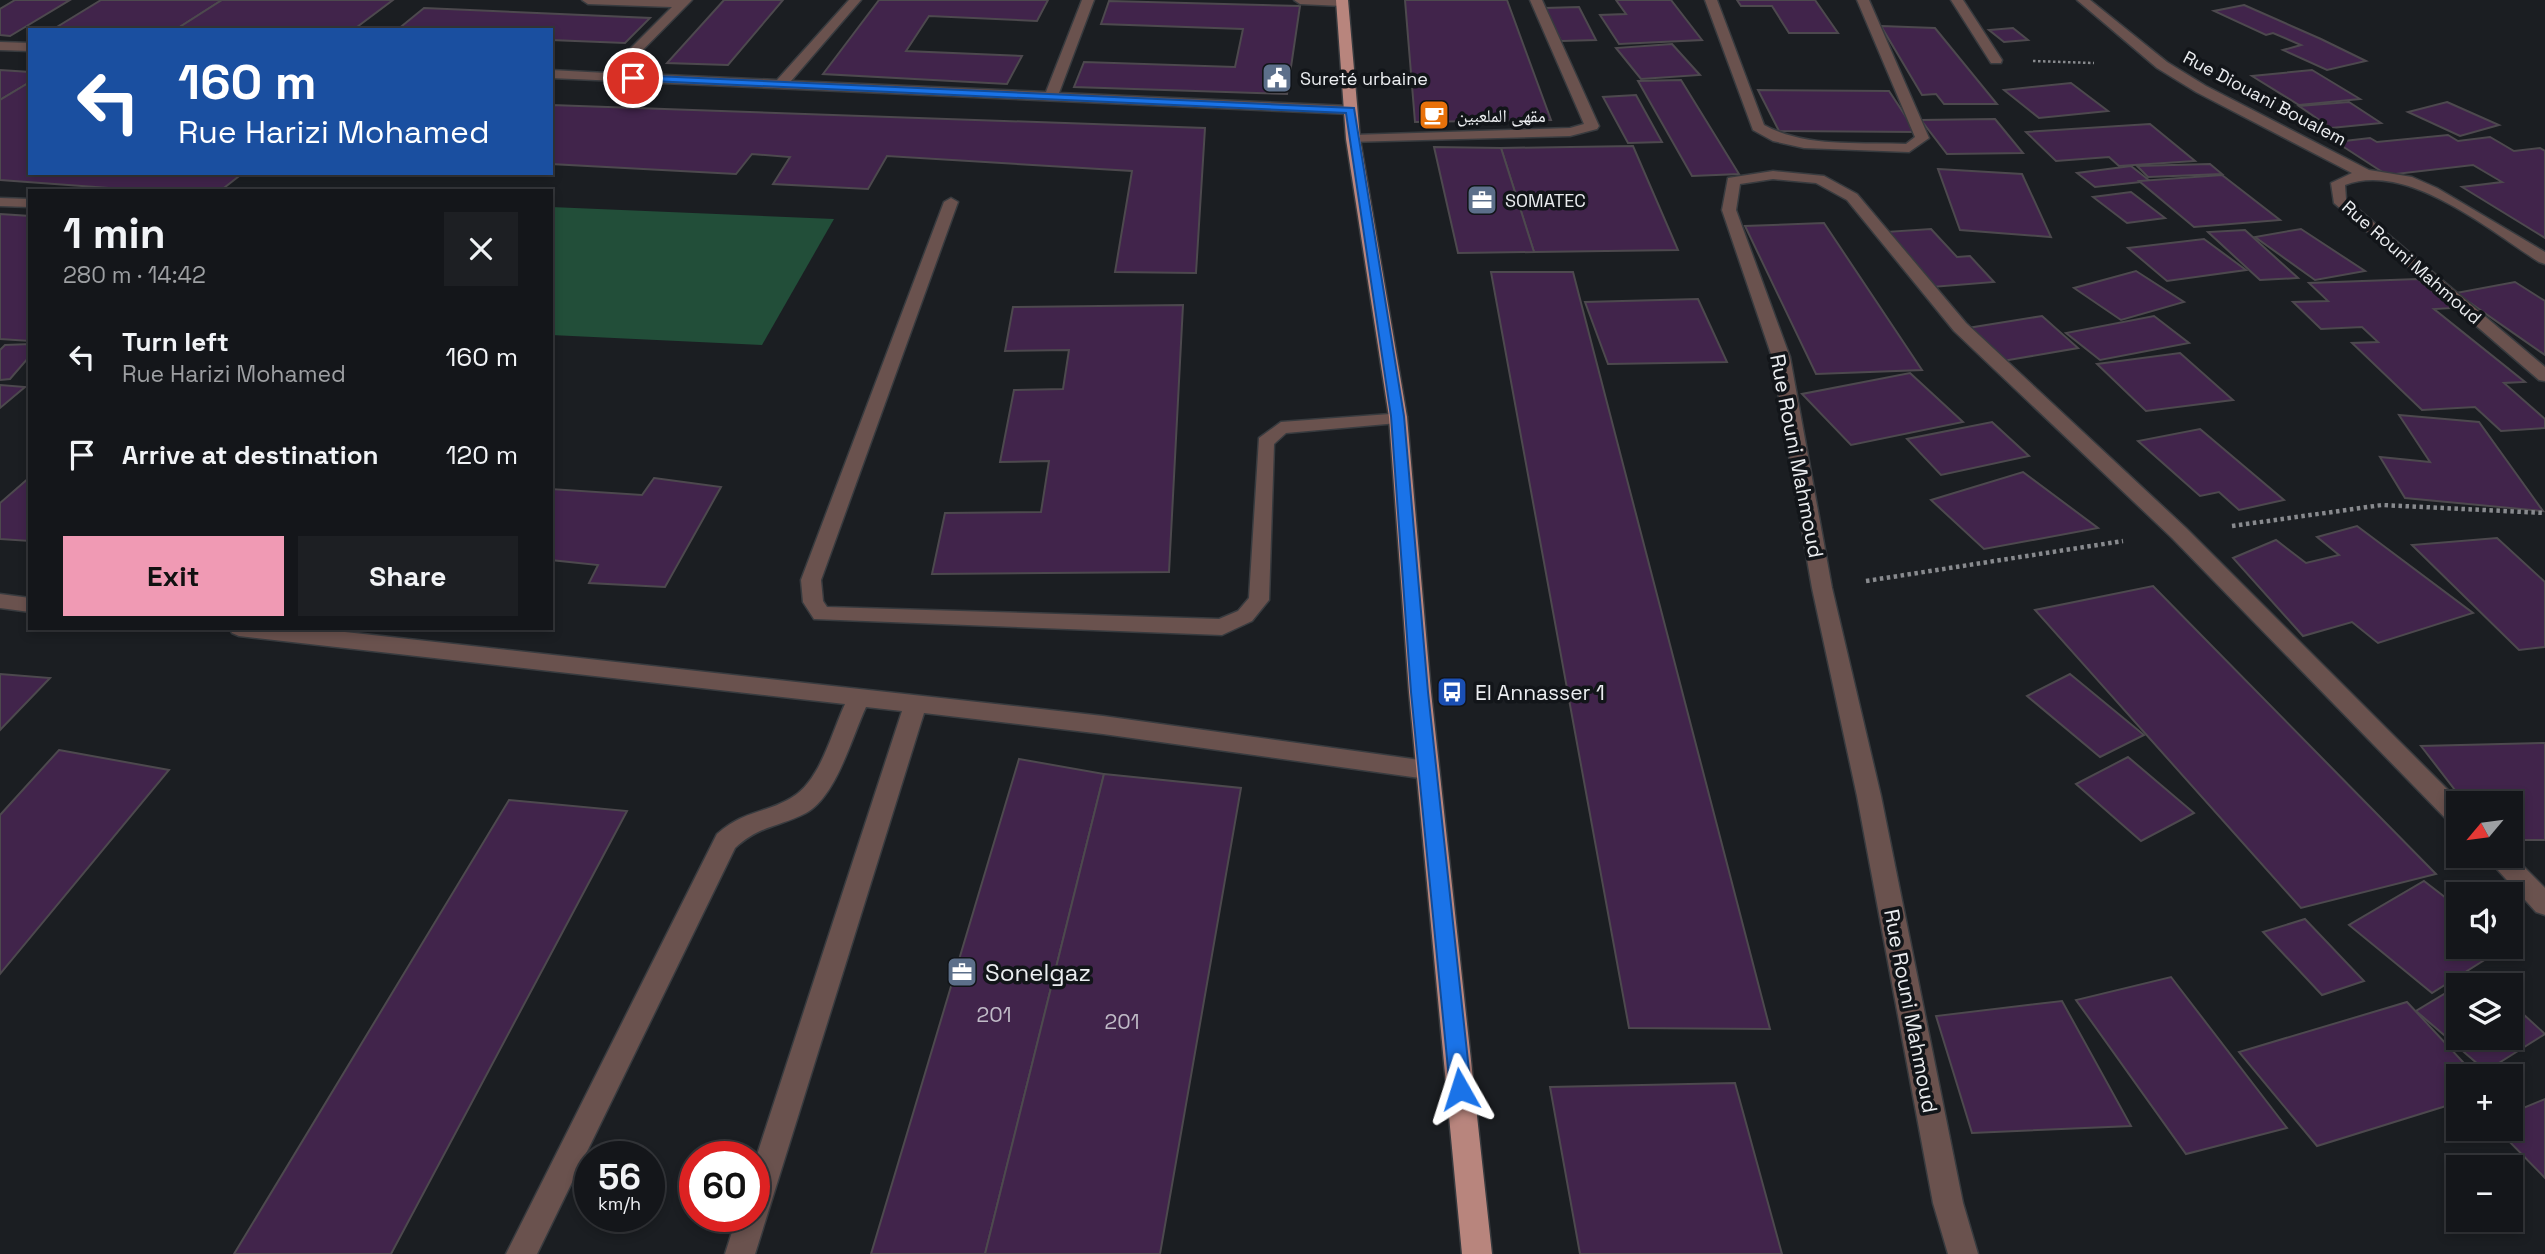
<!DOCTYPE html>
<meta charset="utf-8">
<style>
:root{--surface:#14161a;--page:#1d1f23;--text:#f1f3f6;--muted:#9d9fa2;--line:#333539;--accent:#f09ab4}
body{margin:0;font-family:"Space Grotesk","Noto Naskh Arabic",sans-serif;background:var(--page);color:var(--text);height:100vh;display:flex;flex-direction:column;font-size:26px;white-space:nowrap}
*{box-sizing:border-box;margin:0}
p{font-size:23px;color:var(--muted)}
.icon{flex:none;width:38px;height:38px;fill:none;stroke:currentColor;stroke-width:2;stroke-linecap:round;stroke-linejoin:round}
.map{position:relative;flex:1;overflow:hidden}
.panel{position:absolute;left:28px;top:189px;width:525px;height:441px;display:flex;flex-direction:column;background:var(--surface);border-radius:0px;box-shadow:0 4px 10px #0003,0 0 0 2px var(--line)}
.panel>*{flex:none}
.hud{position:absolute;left:28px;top:28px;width:525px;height:147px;border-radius:0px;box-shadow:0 4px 10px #0003,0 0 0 2px var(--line);background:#1a4fa0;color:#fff;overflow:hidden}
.needle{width:46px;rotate:241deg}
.fabs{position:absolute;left:2446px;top:791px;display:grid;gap:14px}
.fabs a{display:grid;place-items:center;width:77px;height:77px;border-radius:0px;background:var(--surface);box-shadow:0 4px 10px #0003,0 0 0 2px var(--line);font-size:35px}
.speed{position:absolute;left:574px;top:1141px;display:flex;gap:14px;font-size:35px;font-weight:700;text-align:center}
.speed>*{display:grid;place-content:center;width:91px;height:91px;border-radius:50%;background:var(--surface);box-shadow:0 4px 10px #0003,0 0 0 2px var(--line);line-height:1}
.speed small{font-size:18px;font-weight:400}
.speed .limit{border:10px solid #d22;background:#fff;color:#111}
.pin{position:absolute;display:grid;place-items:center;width:60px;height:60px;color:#fff;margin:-30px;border:4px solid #fff;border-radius:50%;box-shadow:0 2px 7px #0007}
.me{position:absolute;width:77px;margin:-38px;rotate:354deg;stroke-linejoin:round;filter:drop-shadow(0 0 5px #0008)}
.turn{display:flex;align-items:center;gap:24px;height:147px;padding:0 35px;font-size:32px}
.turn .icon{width:91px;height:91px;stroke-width:2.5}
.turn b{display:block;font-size:49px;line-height:60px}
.round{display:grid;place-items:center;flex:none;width:74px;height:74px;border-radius:0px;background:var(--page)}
.summary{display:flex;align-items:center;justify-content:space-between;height:119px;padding:0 35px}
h1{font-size:42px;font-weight:700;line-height:52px}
.button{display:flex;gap:14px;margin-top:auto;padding:14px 35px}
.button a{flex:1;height:80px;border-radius:0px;background:var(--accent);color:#111;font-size:28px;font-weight:700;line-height:80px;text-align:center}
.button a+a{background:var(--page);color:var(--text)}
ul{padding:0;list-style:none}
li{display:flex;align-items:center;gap:21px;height:98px;padding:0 35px}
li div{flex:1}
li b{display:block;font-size:26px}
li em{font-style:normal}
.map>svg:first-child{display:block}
.green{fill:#224e39}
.building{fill:#41244b;stroke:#4d494e;stroke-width:2}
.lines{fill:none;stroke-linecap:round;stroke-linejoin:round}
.minor-casing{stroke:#383b3f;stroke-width:3}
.major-casing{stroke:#383b3f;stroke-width:3}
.path-far1{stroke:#888a8e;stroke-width:2.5;stroke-dasharray:2.5 2.5;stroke-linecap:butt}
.path{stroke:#888a8e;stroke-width:4.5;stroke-dasharray:3.5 3.5;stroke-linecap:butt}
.minor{fill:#6a524e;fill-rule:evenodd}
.major{fill:#b8857d;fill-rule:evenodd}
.route{fill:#1a73e8;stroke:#114b97;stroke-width:2}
.labels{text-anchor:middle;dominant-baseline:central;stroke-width:7;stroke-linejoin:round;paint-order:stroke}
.far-poi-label{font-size:18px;fill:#ebedf0;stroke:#121519;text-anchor:start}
.far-street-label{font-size:18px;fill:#ebedf0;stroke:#121519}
.street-label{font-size:21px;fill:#ebedf0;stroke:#121519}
.poi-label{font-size:21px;fill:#ebedf0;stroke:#121519;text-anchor:start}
.near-number-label{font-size:21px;fill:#c0bbc7}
.near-poi-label{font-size:24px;fill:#ebedf0;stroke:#121519;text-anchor:start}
</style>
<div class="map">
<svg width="2545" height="1254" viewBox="0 0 2545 1254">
<rect width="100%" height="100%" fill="#1b1e22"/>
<polygon class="green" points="551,207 834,219 762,345 551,335"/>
<g class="building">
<polygon points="15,0 70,0 10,36 0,35 0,9"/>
<polygon points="101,0 222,0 175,30 52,30"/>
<polygon points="222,0 393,0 353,30 175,30"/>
<polygon points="724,0 783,0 728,65 667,63"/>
<polygon points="879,0 1048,0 1037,21 929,16 906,51 1022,56 1007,84 823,74"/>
<polygon points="1405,0 1507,0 1551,120 1415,122"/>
<polygon points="1616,0 1671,0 1702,40 1619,44 1600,15 1626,14"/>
<polygon points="1737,0 1815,0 1838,33 1789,33 1772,6 1741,6"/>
<polygon points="1109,1 1300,6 1287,94 1074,87 1084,62 1235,67 1243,29 1101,24"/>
<polygon points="2244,5 2321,39 2366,61 2327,70 2283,50 2301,45 2273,33 2266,35 2214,11"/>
<polygon points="1579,7 1596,40 1561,41 1545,8"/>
<polygon points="424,8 650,18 625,43 551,40 551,30 397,30"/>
<polygon points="1881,26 1935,28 1997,104 1944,104 1936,94 1922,95"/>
<polygon points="2013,28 2028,40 2004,42 1989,30"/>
<polygon points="1672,44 1700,75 1641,79 1616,48"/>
<polygon points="0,70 30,72 30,82 0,100"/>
<polygon points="2312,70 2360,99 2299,105 2252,76"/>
<polygon points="1681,80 1739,174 1692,176 1638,81"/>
<polygon points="30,82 30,173 243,173 220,191 150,191 0,180 0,100"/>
<polygon points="2071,83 2108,111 2039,118 2004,90"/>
<polygon points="1758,90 1889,91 1916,132 1779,131"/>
<polygon points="1636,95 1662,142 1628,143 1603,97"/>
<polygon points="2349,102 2381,123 2331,128 2299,106"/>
<polygon points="2447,102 2499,125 2460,136 2408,112"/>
<polygon points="551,105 1205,128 1196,273 1115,272 1132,171 887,156 868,189 773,184 790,157 752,154 736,174 551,164"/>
<polygon points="1995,119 2023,153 1947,154 1921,120"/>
<polygon points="2150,124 2195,161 2119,166 2109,157 2056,161 2026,132"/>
<polygon points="2448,135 2458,141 2490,137 2514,151 2540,148 2545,151 2545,238 2462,187 2502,182 2473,165 2387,175 2336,142 2370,138 2377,142"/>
<polygon points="1633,146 1678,250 1534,252 1501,148"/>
<polygon points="1434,147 1501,148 1534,252 1458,253"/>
<polygon points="2210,164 2222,174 2148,177 2137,166"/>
<polygon points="2131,166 2150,181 2095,187 2077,173"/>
<polygon points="1938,169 2022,174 2051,237 1960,230"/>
<polygon points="2222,175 2280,220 2194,227 2139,181"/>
<polygon points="2131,192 2165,218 2127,223 2093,197"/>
<polygon points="0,214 30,216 30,341 0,339"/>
<polygon points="1824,223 1922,370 1816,374 1745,226"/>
<polygon points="1931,229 1957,257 1970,256 1994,282 1932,287 1885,232"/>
<polygon points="2301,229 2365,271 2315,280 2255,237"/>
<polygon points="2245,230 2298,278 2260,280 2208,232"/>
<polygon points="2204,239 2246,270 2167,281 2128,248"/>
<polygon points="2136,271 2184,302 2121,320 2074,288"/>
<polygon points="1491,272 1573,272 1770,1029 1629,1028"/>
<polygon points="2418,279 2453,308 2434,309 2525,382 2504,383 2545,419 2545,428 2501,431 2475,407 2422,410 2352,343 2378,342 2362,327 2321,329 2293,302 2328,301 2309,283"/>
<polygon points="2515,282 2545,301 2545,355 2456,293"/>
<polygon points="1698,299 1727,362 1608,364 1585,302"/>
<polygon points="1183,305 1169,572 932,574 945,513 1041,512 1049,461 1000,462 1014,390 1063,389 1069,350 1005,351 1013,307"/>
<polygon points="2042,316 2078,348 2003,361 1968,328"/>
<polygon points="2154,316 2189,343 2100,360 2066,333"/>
<polygon points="30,344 30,356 10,379 0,380 0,350 5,345"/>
<polygon points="2180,353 2233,400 2146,411 2097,364"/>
<polygon points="1910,373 1963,422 1851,445 1802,394"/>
<polygon points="0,385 25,387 0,408"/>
<polygon points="2399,415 2479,422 2543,511 2405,498 2380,457 2430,462"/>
<polygon points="1992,422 2029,456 1941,475 1907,439"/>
<polygon points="2200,429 2284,500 2239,510 2219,492 2200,496 2138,441"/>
<polygon points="2023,472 2098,528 1984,549 1931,500"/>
<polygon points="30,477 30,541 0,539 0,503"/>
<polygon points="654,478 721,487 665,587 589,583 598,565 551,560 551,489 642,495"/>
<polygon points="2357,526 2473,613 2378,643 2352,622 2303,636 2233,558 2276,540 2306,563 2339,555 2317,537"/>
<polygon points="2497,538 2545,582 2545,647 2519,650 2412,545"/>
<polygon points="2153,586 2436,874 2301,908 2035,610"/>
<polygon points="0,674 50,678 0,730"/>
<polygon points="2070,674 2144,735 2100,757 2027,696"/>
<polygon points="2545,743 2545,840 2511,840 2511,803 2465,803 2421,746"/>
<polygon points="59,750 169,770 0,974 0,815"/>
<polygon points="2128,757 2194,813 2141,841 2076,784"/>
<polygon points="1019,759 1104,774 985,1254 871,1254"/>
<polygon points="1104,774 1241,788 1160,1254 985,1254"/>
<polygon points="509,800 627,811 391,1254 234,1254"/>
<polygon points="2424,881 2459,908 2459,947 2505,947 2432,993 2349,925"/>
<polygon points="2305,919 2364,981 2322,995 2263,932"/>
<polygon points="2477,975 2490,985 2459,985"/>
<polygon points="2171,977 2287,1128 2186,1154 2076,1000"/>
<polygon points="2459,985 2459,1038 2511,1038 2511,1003 2545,1034 2486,1071 2416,1011"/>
<polygon points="2062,1001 2131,1126 1972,1133 1936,1016"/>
<polygon points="2407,1002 2476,1076 2459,1076 2459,1102 2317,1146 2239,1052"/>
<polygon points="1735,1083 1782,1254 1580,1254 1550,1087"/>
<polygon points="2545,1099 2545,1178 2497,1129 2511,1129 2511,1113"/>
</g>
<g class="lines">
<g class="minor-casing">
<g id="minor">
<polygon points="582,0 692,0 620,73 777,80 849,0 861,0 791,81 1046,92 1082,0 1094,0 1059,93 1350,106 1357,110 1350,114 551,78 551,70 606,73 672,7 588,4"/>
<polygon points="1294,0 1347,0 1348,2 1342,6 1300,4"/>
<polygon points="1530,0 1542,0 1599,126 1597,129 1570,136 1348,142 1348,136 1353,135 1570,128 1584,124"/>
<path d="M1705,0H1717L1764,125C1806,148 1859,142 1906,144L1915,137L1857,0H1869L1929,138L1909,152L1804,148L1773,141L1753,130Z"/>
<polygon points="1951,0 1963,0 2002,60 2001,63 1991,63"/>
<path d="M2077,0H2090L2167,62L2206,86L2369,170L2412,177L2437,188L2545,252V264L2539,262C2489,230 2407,161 2345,185L2346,199L2545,367V381L2539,380L2334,203L2331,183L2352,173L2196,92L2157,68Z"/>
<polygon points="0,42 30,43 30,51 0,50"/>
<polygon points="1773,171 1824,176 1857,194 1966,323 2186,528 2461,803 2459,827 2451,824 2172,538 1954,331 1847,200 1816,183 1773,179 1740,184 1736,210 1790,357 1832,588 1881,796 1963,1203 1978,1254 1948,1254 1933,1203 1857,796 1812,588 1772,357 1722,210 1728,178"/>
<polygon points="0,198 30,199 30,207 0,206"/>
<polygon points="951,198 958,202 821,580 823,601 827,607 1219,619 1238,611 1249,598 1259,438 1281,422 1404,413 1407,417 1398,423 1286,433 1274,444 1269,600 1252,621 1222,635 814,619 803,602 801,580 944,202"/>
<polygon points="0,594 30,598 30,612 0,608"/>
<path d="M229,628H309L1103,716L1427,761L1435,764L1439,770L1435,776L1427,779L1103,734L924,713L755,1254H725L737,1216H754V1164L902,711L866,707C852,737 836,797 806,813C779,827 760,825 735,848L537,1254H506L717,834C744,810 764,814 791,798C820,782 831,734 845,704L239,636L232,633Z"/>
<polygon points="2511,854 2545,888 2545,915 2536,912 2485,856"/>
</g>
</g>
<g class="major-casing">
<polygon id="major" points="1336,0 1348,0 1360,139 1407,417 1431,692 1492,1254 1462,1254 1409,692 1389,417 1346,139"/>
</g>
<polyline class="path-far1" points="2033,61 2094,63"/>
<g class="path">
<polyline points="2232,526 2382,505 2545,513"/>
<polyline points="1866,581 2123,541"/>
</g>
<use href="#minor" class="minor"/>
<use href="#major" class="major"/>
</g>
<polygon class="route" points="633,75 1354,108 1404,416 1428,692 1471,1089 1467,1096 1460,1099 1453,1096 1450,1089 1411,692 1391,416 1346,113 630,80"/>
<defs>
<g id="civic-square" transform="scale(1.575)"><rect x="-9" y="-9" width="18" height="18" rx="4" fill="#5c6f8a" stroke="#121519"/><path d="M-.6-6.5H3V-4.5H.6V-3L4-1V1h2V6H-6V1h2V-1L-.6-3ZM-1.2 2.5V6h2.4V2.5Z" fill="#fff"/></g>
<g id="cafe-square" transform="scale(1.575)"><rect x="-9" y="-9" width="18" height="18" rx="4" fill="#e8710a" stroke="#121519"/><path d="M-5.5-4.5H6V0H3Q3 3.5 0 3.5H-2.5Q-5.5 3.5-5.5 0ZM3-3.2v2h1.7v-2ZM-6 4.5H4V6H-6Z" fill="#fff"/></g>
<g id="office-square" transform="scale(1.575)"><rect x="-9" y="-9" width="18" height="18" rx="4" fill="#5c6f8a" stroke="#121519"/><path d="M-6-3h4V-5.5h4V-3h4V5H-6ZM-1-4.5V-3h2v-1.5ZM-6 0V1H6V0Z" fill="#fff"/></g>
<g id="bus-square" transform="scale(1.575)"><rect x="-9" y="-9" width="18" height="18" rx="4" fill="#1a4fb4" stroke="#121519"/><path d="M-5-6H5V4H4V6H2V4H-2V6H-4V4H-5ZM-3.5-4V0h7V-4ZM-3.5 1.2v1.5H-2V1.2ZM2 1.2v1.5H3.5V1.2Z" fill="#fff"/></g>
</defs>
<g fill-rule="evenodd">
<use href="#civic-square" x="1277" y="78"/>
<use href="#cafe-square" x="1434" y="115"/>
<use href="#office-square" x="1482" y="200"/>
<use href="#bus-square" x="1452" y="692"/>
<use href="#office-square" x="962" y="972"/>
</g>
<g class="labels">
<g class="far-poi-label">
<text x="1300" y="78">Sureté urbaine</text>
<text x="1457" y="115">مقهى الملعبين</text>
<text x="1505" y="200">SOMATEC</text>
</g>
<g class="far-street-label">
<text transform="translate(2265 98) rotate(28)">Rue Diouani Boualem</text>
<text transform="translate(2412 262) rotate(41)">Rue Rouni Mahmoud</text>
</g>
<g class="street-label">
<text transform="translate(1797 456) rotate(79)">Rue Rouni Mahmoud</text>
<text transform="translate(1911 1011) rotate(79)">Rue Rouni Mahmoud</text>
</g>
<g class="poi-label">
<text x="1475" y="692">El Annasser 1</text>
</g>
<g class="near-number-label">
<text x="994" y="1014">201</text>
<text x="1122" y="1021">201</text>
</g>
<g class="near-poi-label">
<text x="985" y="972">Sonelgaz</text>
</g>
</g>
</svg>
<div class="fabs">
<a><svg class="needle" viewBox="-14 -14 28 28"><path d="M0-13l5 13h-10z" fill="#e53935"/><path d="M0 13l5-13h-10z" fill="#9d9fa2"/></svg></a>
<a><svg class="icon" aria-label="sound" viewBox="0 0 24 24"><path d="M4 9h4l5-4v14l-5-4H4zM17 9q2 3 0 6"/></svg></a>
<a><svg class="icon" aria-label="layers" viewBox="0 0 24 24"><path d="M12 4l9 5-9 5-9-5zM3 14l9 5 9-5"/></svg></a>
<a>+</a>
<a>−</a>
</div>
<div class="speed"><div>56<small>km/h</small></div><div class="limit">60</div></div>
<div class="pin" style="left:633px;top:78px;background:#d93025"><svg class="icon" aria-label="arrive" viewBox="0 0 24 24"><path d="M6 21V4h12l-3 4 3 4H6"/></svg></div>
<svg class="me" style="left:1460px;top:1089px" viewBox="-20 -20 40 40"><path d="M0-17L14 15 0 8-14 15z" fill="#1a73e8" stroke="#fff" stroke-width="4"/></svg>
<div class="hud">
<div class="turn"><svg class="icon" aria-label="left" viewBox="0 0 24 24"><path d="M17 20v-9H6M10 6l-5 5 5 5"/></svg><div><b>160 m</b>Rue Harizi Mohamed</div></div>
</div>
<section class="panel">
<div class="summary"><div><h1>1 min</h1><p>280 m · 14:42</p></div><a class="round"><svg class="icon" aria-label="close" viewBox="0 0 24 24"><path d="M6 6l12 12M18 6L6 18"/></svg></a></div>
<ul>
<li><svg class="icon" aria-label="left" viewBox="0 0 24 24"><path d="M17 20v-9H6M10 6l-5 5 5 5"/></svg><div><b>Turn left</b><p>Rue Harizi Mohamed</p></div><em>160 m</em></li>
<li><svg class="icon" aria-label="arrive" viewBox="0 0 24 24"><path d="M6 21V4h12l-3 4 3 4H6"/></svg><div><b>Arrive at destination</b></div><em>120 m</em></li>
</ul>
<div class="button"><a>Exit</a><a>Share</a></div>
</section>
</div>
